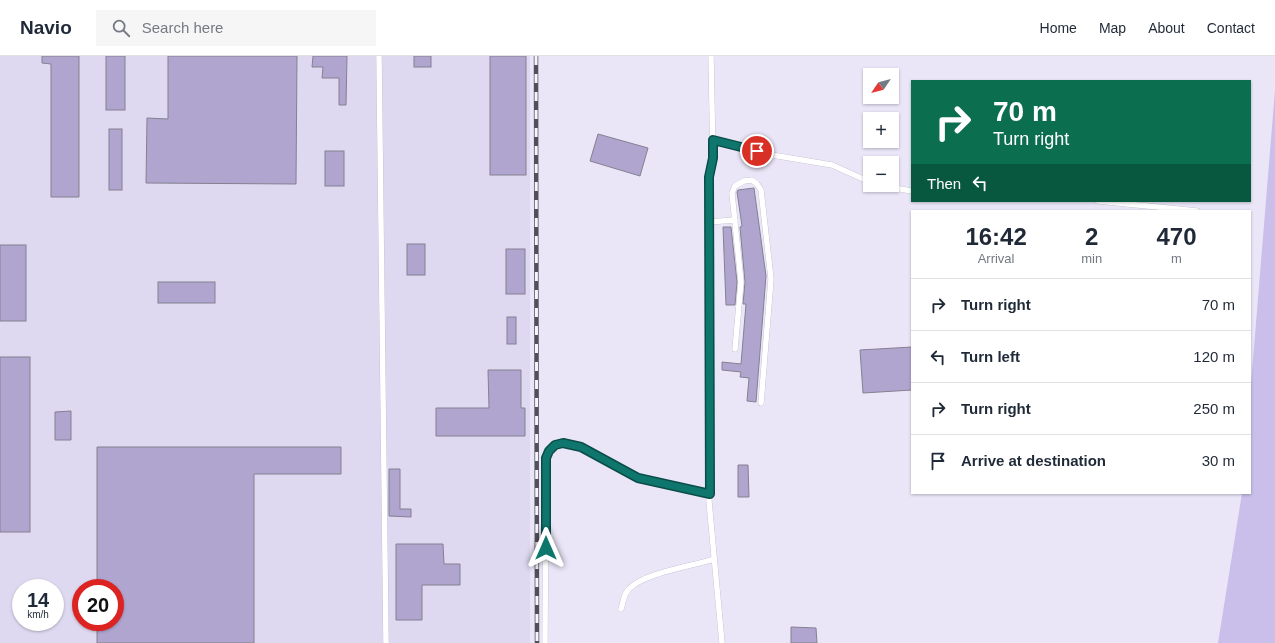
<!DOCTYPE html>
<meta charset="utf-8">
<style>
:root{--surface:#fff;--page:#f6f6f7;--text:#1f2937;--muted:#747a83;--line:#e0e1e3}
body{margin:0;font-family:Arial,sans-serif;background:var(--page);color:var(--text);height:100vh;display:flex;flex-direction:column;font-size:15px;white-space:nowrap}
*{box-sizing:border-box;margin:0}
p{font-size:13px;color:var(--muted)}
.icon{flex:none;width:22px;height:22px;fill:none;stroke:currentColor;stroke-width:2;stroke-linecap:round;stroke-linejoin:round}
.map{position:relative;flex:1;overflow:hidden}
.side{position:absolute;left:911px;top:154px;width:340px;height:284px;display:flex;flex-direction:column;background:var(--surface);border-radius:0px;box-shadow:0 1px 3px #0004}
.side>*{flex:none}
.hud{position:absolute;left:911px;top:24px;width:340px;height:122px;border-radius:0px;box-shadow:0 1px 3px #0004;background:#0b6e4f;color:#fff;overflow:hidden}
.needle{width:26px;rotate:235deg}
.controls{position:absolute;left:863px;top:12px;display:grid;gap:8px}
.controls a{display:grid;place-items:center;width:36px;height:36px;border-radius:0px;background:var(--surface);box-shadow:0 1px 3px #0004;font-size:20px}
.speed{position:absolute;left:12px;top:523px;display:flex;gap:8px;font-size:20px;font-weight:700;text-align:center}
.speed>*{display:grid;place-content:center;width:52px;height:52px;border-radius:50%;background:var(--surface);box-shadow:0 1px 3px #0004;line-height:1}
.speed small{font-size:10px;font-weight:400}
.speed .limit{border:6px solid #d22;background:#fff;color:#111}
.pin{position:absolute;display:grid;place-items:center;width:34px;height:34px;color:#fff;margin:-17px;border:2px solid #fff;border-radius:50%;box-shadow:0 1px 4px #0007}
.me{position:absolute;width:44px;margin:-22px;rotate:0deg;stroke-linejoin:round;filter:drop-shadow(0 0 3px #0008)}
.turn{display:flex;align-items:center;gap:14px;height:84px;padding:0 16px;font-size:18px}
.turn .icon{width:52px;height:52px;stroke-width:2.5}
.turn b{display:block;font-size:28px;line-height:34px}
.then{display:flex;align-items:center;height:38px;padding:0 16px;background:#0003;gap:8px;font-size:15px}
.eta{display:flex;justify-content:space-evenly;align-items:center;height:68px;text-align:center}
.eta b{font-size:24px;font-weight:700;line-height:28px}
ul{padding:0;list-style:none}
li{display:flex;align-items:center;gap:12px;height:52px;padding:0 16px;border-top:1px solid var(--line)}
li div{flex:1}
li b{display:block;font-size:15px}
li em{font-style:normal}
header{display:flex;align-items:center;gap:24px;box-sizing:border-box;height:56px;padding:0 20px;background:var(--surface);border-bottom:1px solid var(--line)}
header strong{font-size:19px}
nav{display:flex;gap:22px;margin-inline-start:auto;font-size:14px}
.search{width:280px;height:36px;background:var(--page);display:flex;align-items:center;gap:10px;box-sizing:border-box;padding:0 14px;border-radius:0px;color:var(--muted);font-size:15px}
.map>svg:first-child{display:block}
.built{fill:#ded9f0;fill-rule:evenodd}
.water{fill:#c9bfea}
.building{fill:#afa5cf;stroke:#848191}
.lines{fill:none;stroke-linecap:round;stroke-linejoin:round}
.lane-casing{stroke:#b3b0c0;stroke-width:6}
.lane{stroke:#fff;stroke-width:5.5}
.rail-casing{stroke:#514f59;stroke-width:4.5}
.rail{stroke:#f7f5fc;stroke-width:3;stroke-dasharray:9;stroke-linecap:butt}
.route-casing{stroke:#0a4d48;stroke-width:10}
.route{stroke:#0f766e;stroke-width:7}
</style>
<header>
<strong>Navio</strong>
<div class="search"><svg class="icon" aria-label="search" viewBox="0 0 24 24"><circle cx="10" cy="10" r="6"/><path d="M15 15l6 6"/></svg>Search here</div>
<nav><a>Home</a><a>Map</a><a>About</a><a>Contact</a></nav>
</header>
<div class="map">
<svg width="1275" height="587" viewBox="0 0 1275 587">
<rect width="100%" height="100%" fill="#eae6f8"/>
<path class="built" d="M0,0H530V587H0ZM21,532H55V566H21ZM81,532H115V566H81Z"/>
<polygon class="water" points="1275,34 1275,587 1218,587 1242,437 1250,437 1250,340"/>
<g class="building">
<polygon points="42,0 79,0 79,141 51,141 51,8 42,7"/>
<rect x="106" y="0" width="19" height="54"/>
<polygon points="168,0 297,0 296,128 146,127 147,62 168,63"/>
<polygon points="313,0 347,0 346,49 339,49 339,22 322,22 323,11 312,11"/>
<rect x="414" y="0" width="17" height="11"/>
<rect x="490" y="0" width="36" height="119"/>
<rect x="109" y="73" width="13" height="61"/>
<polygon points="598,78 648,92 640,120 590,105"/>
<rect x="325" y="95" width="19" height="35"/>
<polygon points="754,132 766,220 756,346 747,345 749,322 740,321 741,316 722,314 722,306 741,308 746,248 743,248 745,226 740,171 742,170 737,136 738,134"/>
<polygon points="723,171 731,171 737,226 735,249 726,249"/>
<rect x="407" y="188" width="18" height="31"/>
<rect x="0" y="189" width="26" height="76"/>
<rect x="506" y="193" width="19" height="45"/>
<rect x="158" y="226" width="57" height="21"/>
<rect x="507" y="261" width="9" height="27"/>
<polygon points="912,291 912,334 863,337 860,294"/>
<rect x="0" y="301" width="30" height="175"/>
<polygon points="488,314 521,314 521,352 525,352 525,380 436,380 436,352 489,352"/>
<polygon points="71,355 71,384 55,384 55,356"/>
<polygon points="97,391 341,391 341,418 254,418 254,587 97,587 97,566 115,566 115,532 97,532"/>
<polygon points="738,409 748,409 749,441 738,441"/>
<polygon points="389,413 400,413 400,453 411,453 411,461 389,460"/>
<polygon points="396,488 443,488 444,508 460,508 460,529 422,529 422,564 396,564"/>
<polygon points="791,571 816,572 817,587 791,587"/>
</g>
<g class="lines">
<g class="lane-casing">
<g id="lane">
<polyline points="379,0 386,587"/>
<polyline points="711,0 713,102 709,121 709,445 722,587"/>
<polyline points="713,84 772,99 832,109 870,126"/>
<polyline points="877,129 912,135"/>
<polyline points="1098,145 1197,155"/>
<polyline points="709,166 735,164"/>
<polyline points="735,293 741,226 732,137 735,130 744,125 752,124 757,128 761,134 771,223 761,347"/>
<path d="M621,553C623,547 624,537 629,533C643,517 693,510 714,503"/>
<polyline points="545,587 546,402 549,395 555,389 563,387 581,391 638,422 710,437"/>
</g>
</g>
<use href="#lane" class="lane"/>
<g class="rail-casing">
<polyline id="rail" points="536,0 537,587"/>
</g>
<use href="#rail" class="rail"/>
</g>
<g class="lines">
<g class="route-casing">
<polyline id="route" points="546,492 546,402 549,395 555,389 563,387 581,391 638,422 710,438 709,121 713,102 713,84 757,95"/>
</g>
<use href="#route" class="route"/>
</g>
</svg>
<div class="controls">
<a><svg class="needle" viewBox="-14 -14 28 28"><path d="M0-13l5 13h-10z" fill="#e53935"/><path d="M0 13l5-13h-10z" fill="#747a83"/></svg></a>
<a>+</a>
<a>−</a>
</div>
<div class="speed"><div>14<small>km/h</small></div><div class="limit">20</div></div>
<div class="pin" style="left:757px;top:95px;background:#d93025"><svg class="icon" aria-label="arrive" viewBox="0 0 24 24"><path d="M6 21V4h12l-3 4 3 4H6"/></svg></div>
<svg class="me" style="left:546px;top:492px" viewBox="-20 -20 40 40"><path d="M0-17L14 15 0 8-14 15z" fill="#0f766e" stroke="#fff" stroke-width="4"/></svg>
<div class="hud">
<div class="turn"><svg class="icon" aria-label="right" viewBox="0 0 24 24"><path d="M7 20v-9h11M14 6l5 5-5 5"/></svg><div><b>70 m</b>Turn right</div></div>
<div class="then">Then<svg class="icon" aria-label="left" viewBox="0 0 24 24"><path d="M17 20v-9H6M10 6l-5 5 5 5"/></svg></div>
</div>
<section class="side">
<div class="eta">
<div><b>16:42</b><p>Arrival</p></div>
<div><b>2</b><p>min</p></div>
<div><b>470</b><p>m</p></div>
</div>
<ul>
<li><svg class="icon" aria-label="right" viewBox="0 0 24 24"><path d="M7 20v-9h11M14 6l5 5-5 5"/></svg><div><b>Turn right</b></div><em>70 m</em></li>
<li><svg class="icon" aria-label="left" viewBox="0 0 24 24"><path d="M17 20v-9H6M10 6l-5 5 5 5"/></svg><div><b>Turn left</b></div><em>120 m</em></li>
<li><svg class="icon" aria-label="right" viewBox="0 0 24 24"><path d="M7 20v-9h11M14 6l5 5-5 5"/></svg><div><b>Turn right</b></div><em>250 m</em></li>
<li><svg class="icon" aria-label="arrive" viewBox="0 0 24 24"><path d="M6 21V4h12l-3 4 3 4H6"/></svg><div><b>Arrive at destination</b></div><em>30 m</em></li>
</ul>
</section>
</div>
